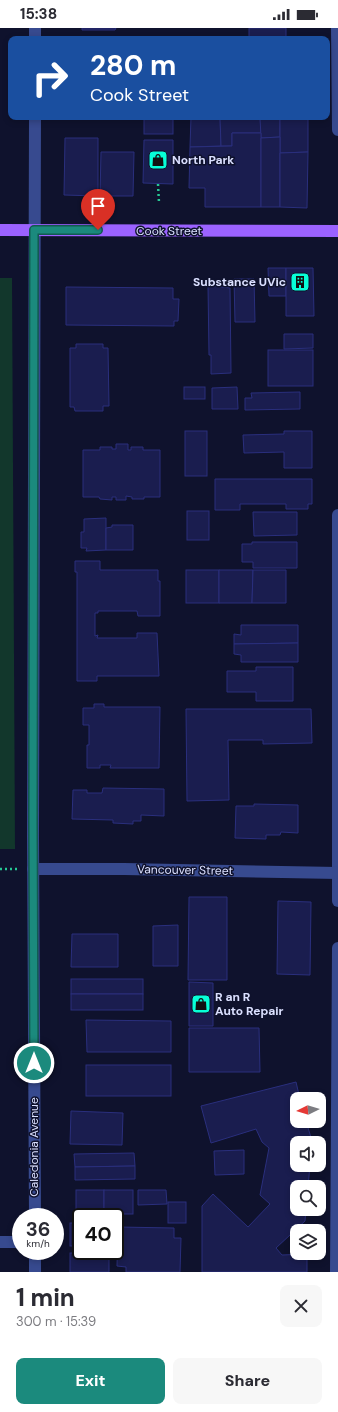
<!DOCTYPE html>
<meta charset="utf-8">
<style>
:root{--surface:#fff;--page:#f7f7f7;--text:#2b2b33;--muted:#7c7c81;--accent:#1b8a7d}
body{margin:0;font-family:"DM Sans",sans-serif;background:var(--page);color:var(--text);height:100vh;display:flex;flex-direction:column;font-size:15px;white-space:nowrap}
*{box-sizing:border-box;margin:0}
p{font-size:13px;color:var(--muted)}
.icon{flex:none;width:22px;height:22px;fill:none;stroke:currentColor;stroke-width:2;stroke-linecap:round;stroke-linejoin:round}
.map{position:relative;height:1244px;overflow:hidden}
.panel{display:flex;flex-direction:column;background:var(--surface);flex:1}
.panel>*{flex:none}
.banner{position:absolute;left:8px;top:8px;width:322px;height:84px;border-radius:8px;box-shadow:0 2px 6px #0003;background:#1a4fa0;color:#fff;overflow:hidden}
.needle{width:26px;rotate:265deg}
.tools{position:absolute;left:290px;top:1064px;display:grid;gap:8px}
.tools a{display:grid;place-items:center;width:36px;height:36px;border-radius:8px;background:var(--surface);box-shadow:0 2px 6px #0003;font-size:20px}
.speed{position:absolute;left:12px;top:1180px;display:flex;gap:8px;font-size:20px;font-weight:700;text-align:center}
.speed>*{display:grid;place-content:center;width:52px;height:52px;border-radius:50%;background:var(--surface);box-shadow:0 2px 6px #0003;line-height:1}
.speed small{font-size:10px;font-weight:400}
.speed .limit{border:2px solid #111;border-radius:6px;background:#fff;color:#111}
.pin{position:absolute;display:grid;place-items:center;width:34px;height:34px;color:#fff;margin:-41px -17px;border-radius:50% 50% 50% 0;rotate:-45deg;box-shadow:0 0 4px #0007}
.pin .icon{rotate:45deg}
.me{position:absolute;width:44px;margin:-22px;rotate:0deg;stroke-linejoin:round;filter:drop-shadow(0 0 3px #0008)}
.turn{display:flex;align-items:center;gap:14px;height:84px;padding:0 16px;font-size:18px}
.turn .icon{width:52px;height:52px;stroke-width:2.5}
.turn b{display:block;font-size:28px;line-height:34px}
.round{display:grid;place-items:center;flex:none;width:42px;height:42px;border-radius:8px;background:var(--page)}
.overview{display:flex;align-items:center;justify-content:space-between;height:68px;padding:0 16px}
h1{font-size:24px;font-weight:800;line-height:30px}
.action{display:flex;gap:8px;margin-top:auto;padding:8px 16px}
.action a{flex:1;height:46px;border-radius:8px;background:var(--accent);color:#fff;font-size:16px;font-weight:800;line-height:46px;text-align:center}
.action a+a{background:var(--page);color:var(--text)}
.status{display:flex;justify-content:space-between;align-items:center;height:28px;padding:0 20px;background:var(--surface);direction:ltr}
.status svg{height:11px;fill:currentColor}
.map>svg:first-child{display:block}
.green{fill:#12372c}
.building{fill:#1a1d4f;stroke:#2a2f7d}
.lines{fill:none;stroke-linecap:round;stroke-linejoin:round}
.path{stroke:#26c794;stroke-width:2.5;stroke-dasharray:2 3;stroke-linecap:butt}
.minor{stroke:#374a8f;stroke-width:12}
.major{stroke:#9b62ff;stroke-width:12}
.route-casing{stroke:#125a51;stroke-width:10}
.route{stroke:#1b8a7d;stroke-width:7}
.labels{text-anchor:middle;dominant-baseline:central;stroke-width:3;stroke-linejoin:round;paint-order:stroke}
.poi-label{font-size:12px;font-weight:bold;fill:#dbe0ff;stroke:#0f122d;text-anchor:start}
.street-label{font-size:12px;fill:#dbe0ff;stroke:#0f122d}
</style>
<div class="status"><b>15:38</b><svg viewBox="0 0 49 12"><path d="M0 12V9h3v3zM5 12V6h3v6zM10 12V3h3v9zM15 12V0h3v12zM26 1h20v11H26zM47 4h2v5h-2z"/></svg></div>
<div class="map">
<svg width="338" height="1244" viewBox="0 0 338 1244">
<rect width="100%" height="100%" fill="#0f122d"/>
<polygon class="green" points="0,250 12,250 15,821 0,821"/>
<g class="building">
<polygon points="82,0 116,0 115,2 82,2"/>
<rect x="249" y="0" width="37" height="11"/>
<polygon points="191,89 220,89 221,118 190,119"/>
<polygon points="220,89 260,89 261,105 232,105 232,118 221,118"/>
<polygon points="260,89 280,89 280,109 261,110"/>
<polygon points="280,89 308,89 308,124 280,125"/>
<rect x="144" y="90" width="29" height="16"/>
<polygon points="232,105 261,105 261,179 205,179 205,160 189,160 190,119 232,118"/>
<polygon points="280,109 280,179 261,179 261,110"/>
<polygon points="65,110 98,110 98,168 64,167"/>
<polygon points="144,112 173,112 173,156 143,155"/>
<polygon points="101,124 134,124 133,168 100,168"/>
<polygon points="308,124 307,180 280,179 280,125"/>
<polygon points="268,240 286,240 286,268 269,268"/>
<polygon points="286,240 313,240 314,288 286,288"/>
<polygon points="234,251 254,251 255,294 235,294"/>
<polygon points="208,257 230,260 231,345 211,346 211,327 209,327"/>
<polygon points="66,259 173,260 173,271 179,271 178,293 174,293 174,298 66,297"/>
<polygon points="284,306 313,306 313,320 284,321"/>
<polygon points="76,316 103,316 103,320 108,320 109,378 103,378 103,383 75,383 74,379 70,379 70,320 76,320"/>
<rect x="268" y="322" width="45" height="36"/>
<rect x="184" y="359" width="21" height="12"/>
<polygon points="237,359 238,381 212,381 212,360"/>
<polygon points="300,364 300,381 245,382 245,370 252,370 251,365"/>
<rect x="185" y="403" width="22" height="45"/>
<polygon points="284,403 312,403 312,440 284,440 284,424 244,425 243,407 284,406"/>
<polygon points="116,416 128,416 128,422 131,422 131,419 143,419 143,422 160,422 160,469 144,469 144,471 132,471 132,469 126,468 126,472 116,472 116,469 112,469 112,472 100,471 99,469 83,469 83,422 100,422 100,419 112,419 112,421 116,421"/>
<polygon points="215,451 312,451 312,476 308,476 308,481 286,481 286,476 240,476 240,482 215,482"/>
<rect x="187" y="483" width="22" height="29"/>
<polygon points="253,484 297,484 297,507 254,508"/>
<polygon points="106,490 106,522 86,523 87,520 81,520 81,504 84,504 84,491"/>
<polygon points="112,497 133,497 133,522 106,522 106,500 112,499"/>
<polygon points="252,514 297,514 297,540 253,540 253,534 242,534 242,516 252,516"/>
<polygon points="75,533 100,533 100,542 158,542 158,553 160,553 160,588 138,588 137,583 98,583 98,585 95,585 95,608 98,607 97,610 137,610 137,605 157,605 159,648 97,648 97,653 77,653 77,544 75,544"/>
<rect x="186" y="542" width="33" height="33"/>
<polygon points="219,542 253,542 252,575 219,575"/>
<polygon points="253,542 286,542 286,575 252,575"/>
<polygon points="241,597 298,597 298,615 234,616 234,606 241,607"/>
<polygon points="298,615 298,634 241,634 241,627 234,626 234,616"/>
<polygon points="256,639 293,639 293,673 256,673 256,664 227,664 227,643 256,643"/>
<polygon points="94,676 104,676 104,679 160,679 159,740 110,740 111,737 100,737 100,740 87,740 87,717 89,717 89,697 83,697 83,680 94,680"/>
<polygon points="186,681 311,681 312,715 263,716 263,712 228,712 229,772 187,773"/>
<polygon points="103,760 164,761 164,788 141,787 141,793 133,793 133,796 113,795 113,792 72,791 73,762 87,762 87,765 102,765"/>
<polygon points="254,776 298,777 298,805 281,804 280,807 266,807 266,811 235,810 236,778 254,778"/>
<polygon points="189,869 227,869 227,952 188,952"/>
<polygon points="278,873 311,874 310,947 277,946"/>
<polygon points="178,897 178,938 153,938 153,898"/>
<polygon points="72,906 118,906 118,939 71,939"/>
<rect x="71" y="951" width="72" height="15"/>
<polygon points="189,954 213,955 213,998 189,998"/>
<rect x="71" y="966" width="72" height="16"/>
<polygon points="86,992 171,993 171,1024 87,1024"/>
<polygon points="189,1000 259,1000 260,1044 189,1044"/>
<rect x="86" y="1037" width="85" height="31"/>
<polygon points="296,1054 300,1071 297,1071 297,1093 306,1093 312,1113 312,1115 297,1115 297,1137 310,1137 308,1159 297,1159 297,1181 306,1181 305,1193 276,1220 282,1227 307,1226 307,1244 202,1244 202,1178 213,1166 248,1199 270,1176 260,1167 269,1120 262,1114 256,1101 211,1115 201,1078"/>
<polygon points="71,1083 123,1085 122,1117 70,1116"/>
<polygon points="244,1122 244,1146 215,1147 214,1123"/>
<polygon points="134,1125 135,1138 75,1139 74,1126"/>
<polygon points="135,1138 135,1151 75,1152 75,1139"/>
<rect x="76" y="1162" width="28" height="24"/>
<rect x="104" y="1162" width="29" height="24"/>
<polygon points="138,1162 166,1162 167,1176 138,1177"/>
<rect x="168" y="1174" width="18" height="21"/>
<rect x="70" y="1195" width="11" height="23"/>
<polygon points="118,1199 174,1200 174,1210 181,1210 180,1244 126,1244 126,1239 117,1238"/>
<rect x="70" y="1225" width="39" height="19"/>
</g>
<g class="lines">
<g class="path">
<polyline points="158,156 159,175"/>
<polyline points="0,841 17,841"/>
</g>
<g class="minor">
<polyline points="337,0 338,102"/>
<polyline points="35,11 35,0"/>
<polyline points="338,487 338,873"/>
<polyline points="33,841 124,841 338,845"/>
<polyline points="35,1189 33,808 35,89"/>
<polyline points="0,1214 21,1214"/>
<polyline points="35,1223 35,1244"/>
<polyline points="336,1244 338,920"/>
</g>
<polyline class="major" points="0,202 338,203"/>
</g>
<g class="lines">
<g class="route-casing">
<polyline id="route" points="34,1035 33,792 34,202 98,202"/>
</g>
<use href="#route" class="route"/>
</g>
<defs>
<g id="shop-square" transform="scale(1)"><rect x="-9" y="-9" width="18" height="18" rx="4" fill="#07ffd7" stroke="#0f122d"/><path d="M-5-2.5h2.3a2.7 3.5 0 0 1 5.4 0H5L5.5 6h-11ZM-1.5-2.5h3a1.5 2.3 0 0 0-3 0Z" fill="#111"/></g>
<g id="building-square" transform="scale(1)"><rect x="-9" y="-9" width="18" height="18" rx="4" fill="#07ffd7" stroke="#0f122d"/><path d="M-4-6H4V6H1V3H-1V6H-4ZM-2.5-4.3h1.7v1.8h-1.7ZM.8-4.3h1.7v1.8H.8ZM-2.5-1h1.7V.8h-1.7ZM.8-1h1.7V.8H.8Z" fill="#111"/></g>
</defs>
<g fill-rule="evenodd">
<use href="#shop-square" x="158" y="132"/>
<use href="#building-square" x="300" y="254"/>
<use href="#shop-square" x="201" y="976"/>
</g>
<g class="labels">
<g class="poi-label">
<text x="172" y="132">North Park</text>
<text x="286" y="254" text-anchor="end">Substance UVic</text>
<text x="215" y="969">R an R<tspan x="215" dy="14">Auto Repair</tspan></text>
</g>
<g class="street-label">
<text x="169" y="203">Cook Street</text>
<text transform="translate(185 842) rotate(1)">Vancouver Street</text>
<text transform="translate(34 1119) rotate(-90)">Caledonia Avenue</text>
</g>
</g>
</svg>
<div class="tools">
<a><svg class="needle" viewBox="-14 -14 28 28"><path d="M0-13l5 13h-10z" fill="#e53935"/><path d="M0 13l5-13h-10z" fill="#7c7c81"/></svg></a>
<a><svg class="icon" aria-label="sound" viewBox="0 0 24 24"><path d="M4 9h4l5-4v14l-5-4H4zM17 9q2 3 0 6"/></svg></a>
<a><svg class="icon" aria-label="search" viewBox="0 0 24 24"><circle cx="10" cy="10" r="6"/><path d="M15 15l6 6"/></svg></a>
<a><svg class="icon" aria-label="layers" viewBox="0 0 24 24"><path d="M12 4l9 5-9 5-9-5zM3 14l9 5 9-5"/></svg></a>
</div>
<div class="speed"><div>36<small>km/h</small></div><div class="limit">40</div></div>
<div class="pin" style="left:98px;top:202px;background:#d93025"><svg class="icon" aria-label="arrive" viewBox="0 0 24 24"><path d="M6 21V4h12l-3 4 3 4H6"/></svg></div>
<svg class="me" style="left:34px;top:1035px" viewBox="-20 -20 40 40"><circle r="17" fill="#1b8a7d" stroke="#fff" stroke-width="3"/><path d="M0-11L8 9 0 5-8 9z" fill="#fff"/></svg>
<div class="banner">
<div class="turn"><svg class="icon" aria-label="right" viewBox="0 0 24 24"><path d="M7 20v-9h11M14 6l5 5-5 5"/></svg><div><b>280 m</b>Cook Street</div></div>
</div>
</div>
<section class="panel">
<div class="overview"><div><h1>1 min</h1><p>300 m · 15:39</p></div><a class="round"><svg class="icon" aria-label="close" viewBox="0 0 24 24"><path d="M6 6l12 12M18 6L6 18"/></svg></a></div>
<div class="action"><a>Exit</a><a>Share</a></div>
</section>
